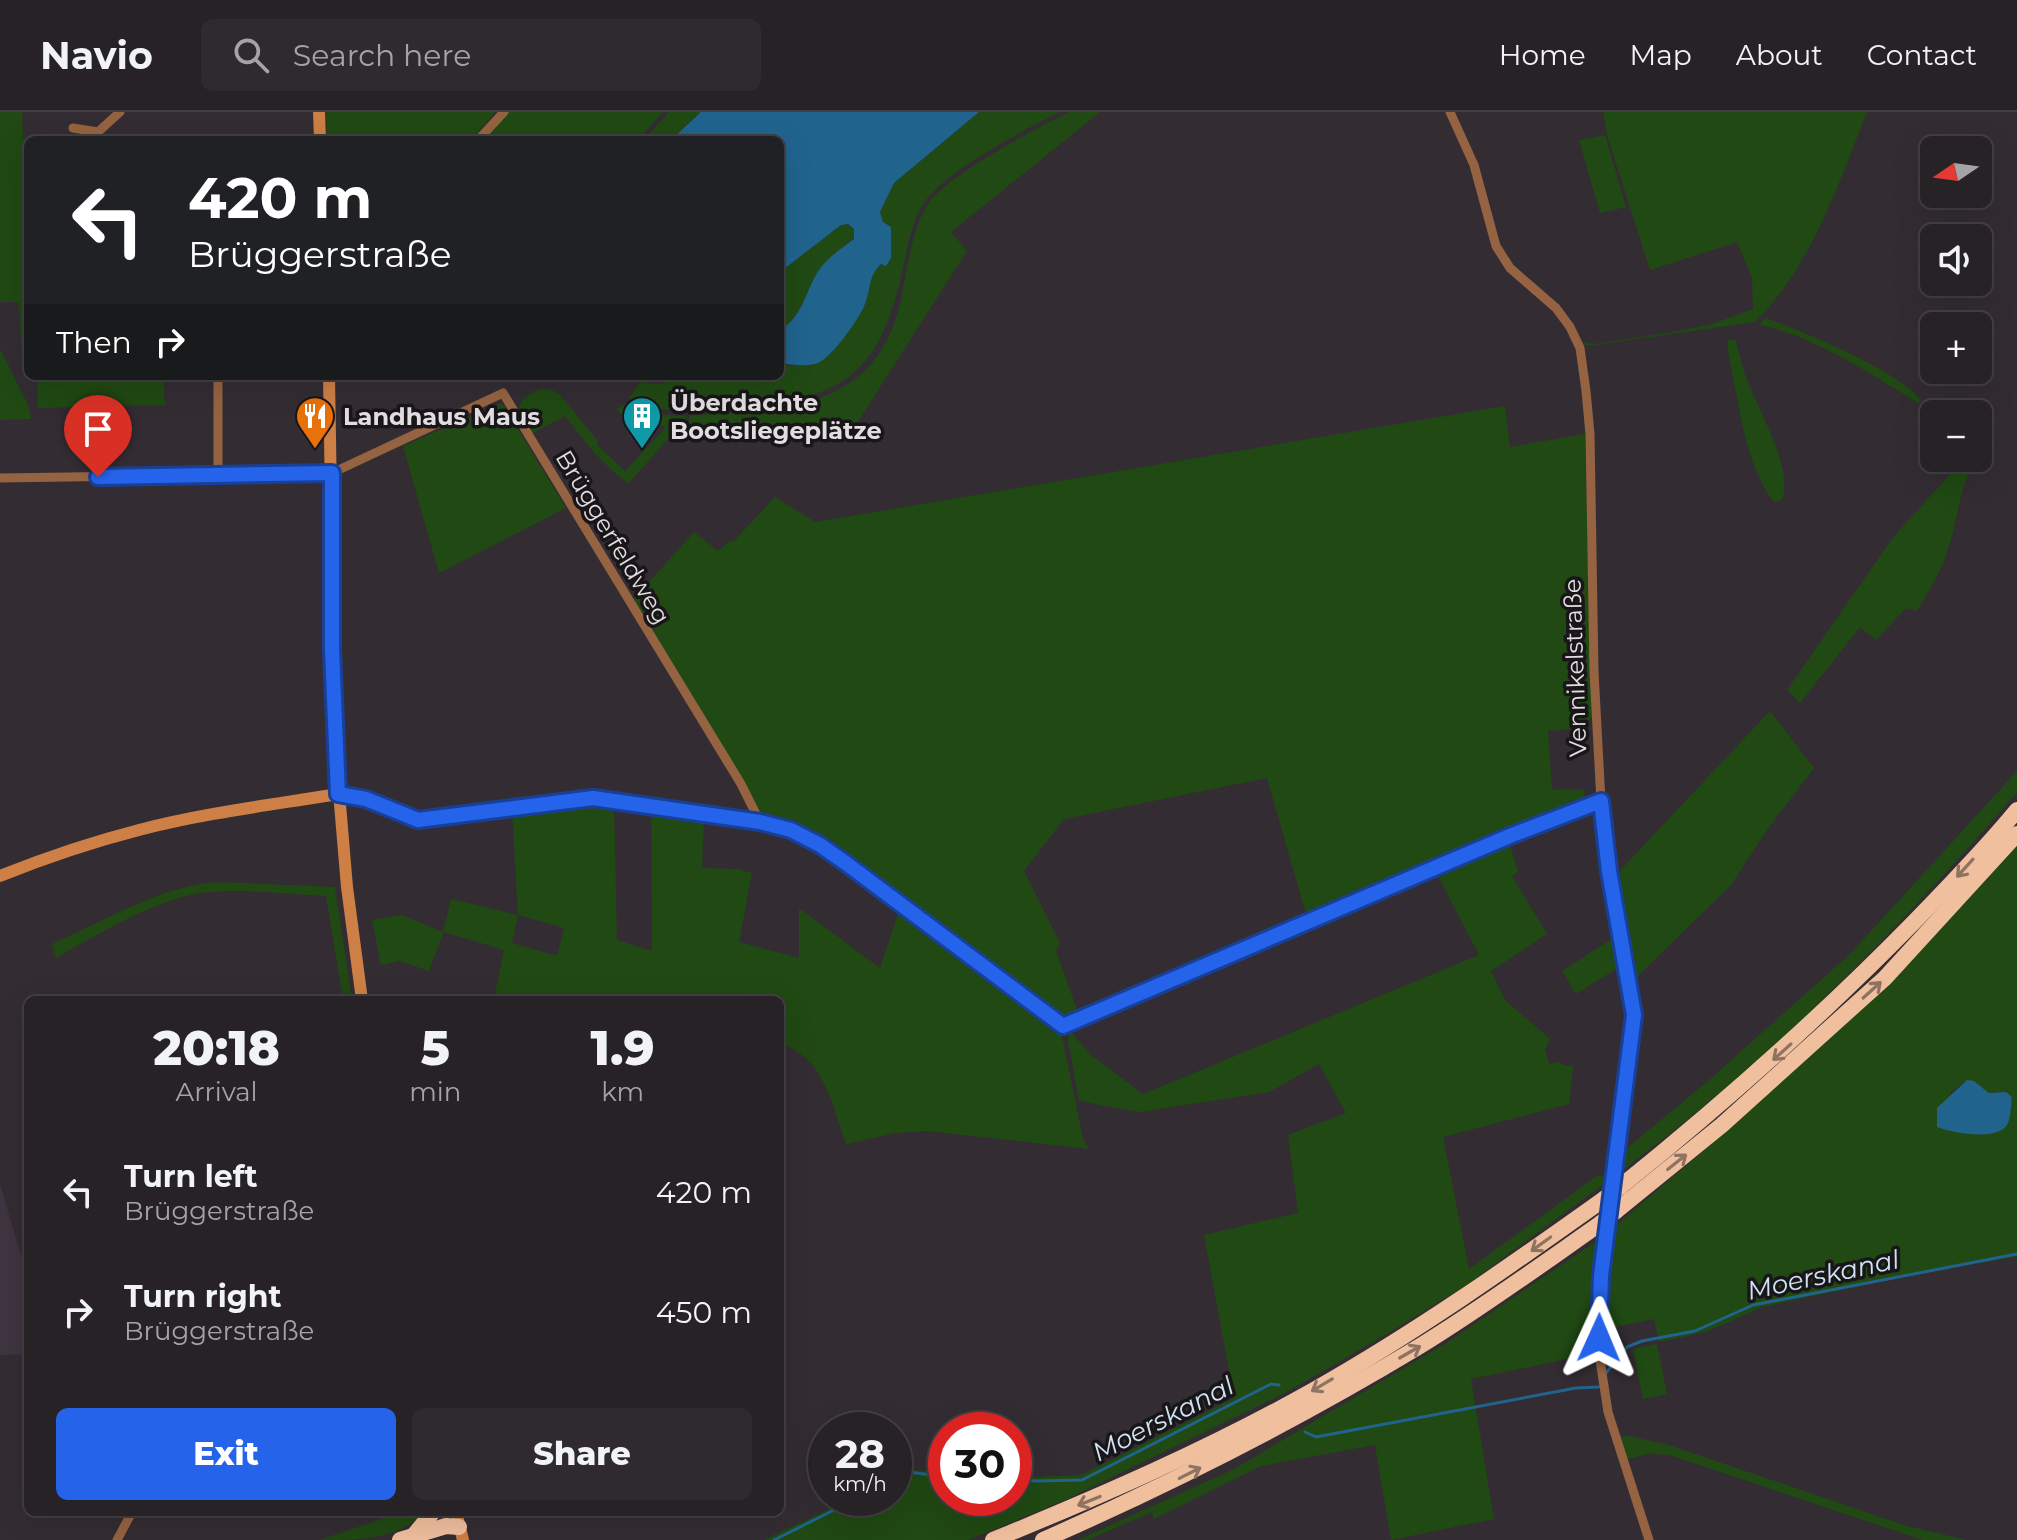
<!DOCTYPE html>
<meta charset="utf-8">
<style>
:root{--surface:#262226;--page:#2e2a2e;--text:#f1f3f6;--muted:#a4a4a7;--line:#423f43;--accent:#2563eb}
body{margin:0;font-family:Montserrat,sans-serif;background:var(--page);color:var(--text);height:100vh;display:flex;flex-direction:column;font-size:30px;white-space:nowrap}
*{box-sizing:border-box;margin:0}
p{font-size:26px;color:var(--muted)}
.icon{flex:none;width:44px;height:44px;fill:none;stroke:currentColor;stroke-width:2;stroke-linecap:round;stroke-linejoin:round}
.map{position:relative;flex:1;overflow:hidden}
.details{position:absolute;left:24px;top:884px;width:760px;height:520px;display:flex;flex-direction:column;background:var(--surface);border-radius:12px;box-shadow:0 8px 32px #0002,0 0 0 2px var(--line)}
.details>*{flex:none}
.banner{position:absolute;left:24px;top:24px;width:760px;height:244px;border-radius:12px;box-shadow:0 8px 32px #0002,0 0 0 2px var(--line);background:#202124;color:#fff;overflow:hidden}
.needle{width:52px;rotate:257deg}
.tools{position:absolute;left:1920px;top:24px;display:grid;gap:16px}
.tools a{display:grid;place-items:center;width:72px;height:72px;border-radius:12px;background:var(--surface);box-shadow:0 8px 32px #0002,0 0 0 2px var(--line);font-size:40px}
.speed{position:absolute;left:808px;top:1300px;display:flex;gap:16px;font-size:40px;font-weight:700;text-align:center}
.speed>*{display:grid;place-content:center;width:104px;height:104px;border-radius:50%;background:var(--surface);box-shadow:0 8px 32px #0002,0 0 0 2px var(--line);line-height:1}
.speed small{font-size:20px;font-weight:400}
.speed .limit{border:12px solid #d22;background:#fff;color:#111}
.pin{position:absolute;display:grid;place-items:center;width:68px;height:68px;color:#fff;margin:-82px -34px;border-radius:50% 50% 50% 0;rotate:-45deg;box-shadow:0 0 8px #0007}
.pin .icon{rotate:45deg}
.me{position:absolute;width:88px;margin:-44px;rotate:1deg;stroke-linejoin:round;filter:drop-shadow(0 0 6px #0008)}
.turn{display:flex;align-items:center;gap:28px;height:168px;padding:0 32px;font-size:36px}
.turn .icon{width:104px;height:104px;stroke-width:2.5}
.turn b{display:block;font-size:56px;line-height:68px}
.then{display:flex;align-items:center;height:76px;padding:0 32px;background:#0003;gap:16px;font-size:30px}
.eta{display:flex;justify-content:space-evenly;align-items:center;height:136px;text-align:center}
.eta b{font-size:48px;font-weight:800;line-height:56px}
.button{display:flex;gap:16px;margin-top:auto;padding:16px 32px}
.button a{flex:1;height:92px;border-radius:12px;background:var(--accent);color:#fff;font-size:32px;font-weight:800;line-height:92px;text-align:center}
.button a+a{background:var(--page);color:var(--text)}
ul{padding:0;list-style:none}
li{display:flex;align-items:center;gap:24px;height:120px;padding:0 32px}
li div{flex:1}
li b{display:block;font-size:30px}
li em{font-style:normal}
header{display:flex;align-items:center;gap:48px;box-sizing:border-box;height:112px;padding:0 40px;background:var(--surface);border-bottom:2px solid var(--line)}
header strong{font-size:38px}
nav{display:flex;gap:44px;margin-inline-start:auto;font-size:28px}
.search{width:560px;height:72px;background:var(--page);display:flex;align-items:center;gap:20px;box-sizing:border-box;padding:0 28px;border-radius:12px;color:var(--muted);font-size:30px}
.map>svg:first-child{display:block}
.built{fill:#3f3540}
.green{fill:#204913;fill-rule:evenodd}
.water{fill:#20648e}
.lines{fill:none;stroke-linecap:round;stroke-linejoin:round}
.stream{stroke:#20648e;stroke-width:3}
.minor{stroke:#956341;stroke-width:9}
.secondary{stroke:#cd7f45;stroke-width:12}
.motorway{stroke:#f0bf9e;stroke-width:16}
.motorway-bridge{stroke:#f0bf9e;stroke-width:16}
.oneway{stroke:#8f7362}
.route-casing{stroke:#184099;stroke-width:20}
.route{stroke:#2563eb;stroke-width:14}
.labels{text-anchor:middle;dominant-baseline:central;stroke-width:7;stroke-linejoin:round;paint-order:stroke}
.poi-label{font-size:24px;font-weight:bold;fill:#e1dde1;stroke:#191619;text-anchor:start}
.street-label{font-size:24px;fill:#e1dde1;stroke:#191619}
.water-label{font-size:26px;font-style:italic;fill:#cfe3f2;stroke:#191619}
</style>
<header>
<strong>Navio</strong>
<div class="search"><svg class="icon" aria-label="search" viewBox="0 0 24 24"><circle cx="10" cy="10" r="6"/><path d="M15 15l6 6"/></svg>Search here</div>
<nav><a>Home</a><a>Map</a><a>About</a><a>Contact</a></nav>
</header>
<div class="map">
<svg width="2017" height="1428" viewBox="0 0 2017 1428">
<rect width="100%" height="100%" fill="#332d33"/>
<polygon class="built" points="0,1072 28,1167 28,1242 0,1243"/>
<g class="green">
<polygon points="0,0 22,0 25,69 28,70 28,264 163,264 165,293 37,296 38,270 24,265 18,190 0,190"/>
<polygon points="326,0 495,0 471,28 327,28"/>
<polygon points="508,0 663,0 638,28 483,28"/>
<polygon points="669,0 701,0 671,28 644,28"/>
<path d="M979,0H1060C1024,18 945,59 924,91C911,110 907,139 902,161C879,261 845,286 743,295C705,298 664,305 629,286L640,270L659,272L685,264H780V251L792,254L865,194L872,160L891,146V116L883,110L880,100L894,71Z"/>
<path d="M1070,0H1100L951,120L967,139L845,330L688,319L690,303C782,297 874,300 900,192C907,162 911,117 928,92C947,63 1036,16 1070,0Z"/>
<path d="M1603,0H1867C1838,73 1812,153 1755,210L1587,234L1581,230L1593,232L1668,221L1712,212L1753,197L1752,166L1737,130L1650,158L1607,23Z"/>
<polygon points="1605,23 1626,95 1600,101 1579,28"/>
<path d="M847,112L854,117V127C841,137 825,147 817,161C803,185 803,201 780,219V160L841,113Z"/>
<path d="M1765,206C1797,216 1905,262 1921,289L1918,291C1874,264 1810,222 1759,213Z"/>
<path d="M1732,227L1736,229C1739,241 1742,254 1746,265C1757,297 1794,355 1782,388L1774,390C1743,350 1739,288 1728,240V228Z"/>
<polygon points="0,237 29,295 31,307 0,308"/>
<path d="M541,277L552,278L560,283L598,329L597,333L625,359L666,315L628,300L621,303L617,297L627,291L666,303L685,304L684,318H676L629,371C603,355 584,328 565,304L531,322C516,301 512,288 541,277Z"/>
<polygon points="502,291 566,396 439,461 403,334"/>
<polygon points="1505,294 1510,335 1585,322 1592,605 1583,616 1548,619 1552,678 1584,677 1585,688 1307,806 1267,666 1064,707 1024,759 1060,831 1056,839 1080,906 1066,908 1051,902 823,730 763,708 633,488 694,420 718,439 731,428 733,430 775,385 815,410"/>
<path d="M1965,346H1977C1958,377 1959,404 1948,437C1941,460 1929,479 1917,499L1906,496L1876,528L1860,515L1800,591L1787,578L1894,424Z"/>
<polygon points="1770,599 1814,656 1767,718 1731,773 1639,863 1634,864 1630,861 1613,766"/>
<path d="M2017,659V681L2013,685C1922,790 1825,892 1718,982C1686,1010 1652,1035 1618,1062L1621,1041L1708,969L1851,841Z"/>
<path d="M589,690L614,694L617,828L652,839L651,699L704,705L702,756L737,757L752,761L739,830L799,846V796L880,856L900,796L1056,914L1062,924L1083,1027L1089,1037L928,1019L896,1021L846,1032C832,993 824,945 780,931V888H511L495,882L504,838L444,820L429,859L400,849L381,853L372,808L402,803L443,820L451,787L518,803L512,699ZM518,803L564,816L557,844L512,831Z"/>
<polygon points="1509,729 1518,760 1512,764 1547,822 1491,859 1505,888 1550,927 1545,937 1549,952 1560,950 1563,953 1573,954 1569,992 1443,1025 1469,1157 1598,1063 1612,1066 1465,1174 1375,1229 1285,1281 1065,1388 968,1428 764,1428 852,1386 894,1386 894,1366 912,1358 946,1360 946,1386 1014,1386 1014,1362 1032,1365 1081,1363 1234,1286 1204,1123 1298,1101 1288,1023 1346,1001 1319,952 1269,980 1140,1000 1079,989 1068,929 1069,918 1091,943 1143,982 1479,843 1436,760"/>
<path d="M2017,731V1145L1939,1157L1762,1195L1706,1220L1659,1230L1654,1207L1605,1217L1615,1114L1728,1018ZM1966,969H1974L1989,981L2006,980L2012,985L2008,1011L1995,1021C1982,1019 1973,1024 1960,1020L1950,981Z"/>
<path d="M219,770L335,775L352,888H343L326,784C288,782 247,777 209,780C161,784 98,822 56,846L52,832C102,810 164,772 219,770Z"/>
<polygon points="1615,825 1621,854 1576,882 1562,859"/>
<polygon points="1601,1126 1591,1242 1471,1267 1494,1407 1391,1428 1375,1333 1261,1354 1154,1407 1152,1400 1088,1428 1078,1428 1234,1357 1446,1231"/>
<polygon points="1657,1232 1667,1282 1643,1287 1633,1237"/>
<polygon points="1628,1324 1666,1332 1907,1414 1967,1428 1922,1428 1673,1344 1651,1341 1627,1347 1621,1325"/>
<path d="M402,1400H424C399,1428 359,1428 320,1428Z"/>
</g>
<g class="water">
<path d="M701,0H979L894,71L880,100L883,110L891,115V146L886,154L881,152C868,164 871,177 865,192C860,206 832,245 818,251C807,255 791,253 780,251V219C804,201 803,185 817,161C825,147 841,137 854,127V117L848,112L841,113L780,160V28H671Z"/>
<path d="M1967,968L1974,969L1989,981L2006,980L2012,985C2011,993 2011,1003 2008,1011C2000,1030 1952,1021 1937,1015V996Z"/>
</g>
<g class="lines">
<g class="stream">
<polyline points="1606,1261 1627,1235 1642,1229 1695,1219 1753,1193 2017,1142"/>
<polyline points="1305,1320 1316,1325 1576,1276 1599,1275"/>
<polyline points="1014,1367 1036,1369 1082,1368 1271,1272 1279,1273"/>
<polyline points="894,1368 909,1360 946,1365"/>
<polyline points="774,1428 858,1386"/>
</g>
<g class="minor">
<polyline points="1450,0 1474,53 1496,134 1510,156 1556,196 1570,215 1580,236 1586,279 1590,322 1594,560 1601,689 1609,759 1634,903 1601,1164 1600,1248 1608,1300 1649,1428"/>
<polyline points="73,16 98,20 120,0"/>
<polyline points="478,28 504,0"/>
<polyline points="218,264 218,364"/>
<polyline points="0,366 332,361 503,281 741,672 760,710"/>
<polyline points="338,682 366,687 418,708 593,686 760,710 791,718 820,733 847,752 1063,914 1512,723 1601,689"/>
<polyline points="117,1428 132,1400"/>
</g>
<g class="secondary">
<polyline points="319,0 320,28"/>
<polyline points="329,264 335,633 347,775 362,888"/>
<path d="M0,764C45,746 92,730 139,718C204,701 271,693 338,682"/>
<polyline points="456,1400 463,1428"/>
</g>
<g class="motorway">
<path d="M1620,1075C1723,992 1821,905 1914,810C1949,774 1985,737 2017,698"/>
<polyline points="1616,1099 1722,1013 1885,866 2017,722"/>
<polyline points="414,1423 433,1400"/>
<polyline points="400,1428 446,1414 459,1415"/>
<path d="M993,1428C1103,1383 1211,1336 1314,1278C1415,1221 1510,1154 1604,1087"/>
<path d="M1043,1428C1173,1371 1299,1307 1420,1234C1482,1196 1541,1153 1601,1111"/>
</g>
<g class="motorway-bridge">
<polyline points="1604,1087 1620,1075"/>
<polyline points="1601,1111 1616,1099"/>
</g>
</g>
<defs><path id="oneway-shaft" d="M-6 0H5M1.5-3L5.5 0L1.5 3" fill="none" stroke-width="1.6" stroke-linecap="round" stroke-linejoin="round" transform="scale(2)"/></defs>
<g class="oneway">
<use href="#oneway-shaft" transform="translate(1965 756) rotate(132)"/>
<use href="#oneway-shaft" transform="translate(1872 878) rotate(-42)"/>
<use href="#oneway-shaft" transform="translate(1782 940) rotate(138)"/>
<use href="#oneway-shaft" transform="translate(1677 1050) rotate(-39)"/>
<use href="#oneway-shaft" transform="translate(1541 1132) rotate(144)"/>
<use href="#oneway-shaft" transform="translate(1410 1240) rotate(-30)"/>
<use href="#oneway-shaft" transform="translate(1322 1273) rotate(149)"/>
<use href="#oneway-shaft" transform="translate(1190 1361) rotate(-27)"/>
<use href="#oneway-shaft" transform="translate(1089 1389) rotate(158)"/>
</g>
<g class="lines">
<g class="route-casing">
<polyline id="route" points="98,365 332,361 332,537 338,682 366,687 418,708 593,686 760,710 791,718 820,733 847,752 1063,914 1512,723 1601,689 1609,759 1634,903 1601,1164 1599,1226"/>
</g>
<use href="#route" class="route"/>
</g>
<defs>
<g id="restaurant-pin" transform="scale(2)"><path d="M0 17L-7.5 6A9.5 9.5 0 1 1 7.5 6Z" fill="#e8710a" stroke="#191619"/><path d="M-5-6h1v4h1v-4h1v4h1v-4h1v5L-1.5 .5V6h-2V.5L-5-1ZM5-6V6H3V1.5H1.5Q1.5-4 5-6Z" fill="#fff"/></g>
<g id="building-pin" transform="scale(2)"><path d="M0 17L-7.5 6A9.5 9.5 0 1 1 7.5 6Z" fill="#0f9aa8" stroke="#191619"/><path d="M-4-6H4V6H1V3H-1V6H-4ZM-2.5-4.3h1.7v1.8h-1.7ZM.8-4.3h1.7v1.8H.8ZM-2.5-1h1.7V.8h-1.7ZM.8-1h1.7V.8H.8Z" fill="#fff"/></g>
</defs>
<g fill-rule="evenodd">
<use href="#restaurant-pin" x="315" y="304"/>
<use href="#building-pin" x="642" y="304"/>
</g>
<g class="labels">
<g class="poi-label">
<text x="670" y="290">Überdachte<tspan x="670" dy="28">Bootsliegeplätze</tspan></text>
<text x="343" y="304">Landhaus Maus</text>
</g>
<g class="street-label">
<text transform="translate(613 425) rotate(59)">Brüggerfeldweg</text>
<text transform="translate(1575 556) rotate(-92)">Vennikelstraße</text>
</g>
<g class="water-label">
<text transform="translate(1823 1163) rotate(-12)">Moerskanal</text>
<text transform="translate(1163 1307) rotate(-27)">Moerskanal</text>
</g>
</g>
</svg>
<div class="tools">
<a><svg class="needle" viewBox="-14 -14 28 28"><path d="M0-13l5 13h-10z" fill="#e53935"/><path d="M0 13l5-13h-10z" fill="#a4a4a7"/></svg></a>
<a><svg class="icon" aria-label="sound" viewBox="0 0 24 24"><path d="M4 9h4l5-4v14l-5-4H4zM17 9q2 3 0 6"/></svg></a>
<a>+</a>
<a>−</a>
</div>
<div class="speed"><div>28<small>km/h</small></div><div class="limit">30</div></div>
<div class="pin" style="left:98px;top:365px;background:#d93025"><svg class="icon" aria-label="arrive" viewBox="0 0 24 24"><path d="M6 21V4h12l-3 4 3 4H6"/></svg></div>
<svg class="me" style="left:1599px;top:1226px" viewBox="-20 -20 40 40"><path d="M0-17L14 15 0 8-14 15z" fill="#2563eb" stroke="#fff" stroke-width="4"/></svg>
<div class="banner">
<div class="turn"><svg class="icon" aria-label="left" viewBox="0 0 24 24"><path d="M17 20v-9H6M10 6l-5 5 5 5"/></svg><div><b>420 m</b>Brüggerstraße</div></div>
<div class="then">Then<svg class="icon" aria-label="right" viewBox="0 0 24 24"><path d="M7 20v-9h11M14 6l5 5-5 5"/></svg></div>
</div>
<section class="details">
<div class="eta">
<div><b>20:18</b><p>Arrival</p></div>
<div><b>5</b><p>min</p></div>
<div><b>1.9</b><p>km</p></div>
</div>
<ul>
<li><svg class="icon" aria-label="left" viewBox="0 0 24 24"><path d="M17 20v-9H6M10 6l-5 5 5 5"/></svg><div><b>Turn left</b><p>Brüggerstraße</p></div><em>420 m</em></li>
<li><svg class="icon" aria-label="right" viewBox="0 0 24 24"><path d="M7 20v-9h11M14 6l5 5-5 5"/></svg><div><b>Turn right</b><p>Brüggerstraße</p></div><em>450 m</em></li>
</ul>
<div class="button"><a>Exit</a><a>Share</a></div>
</section>
</div>
